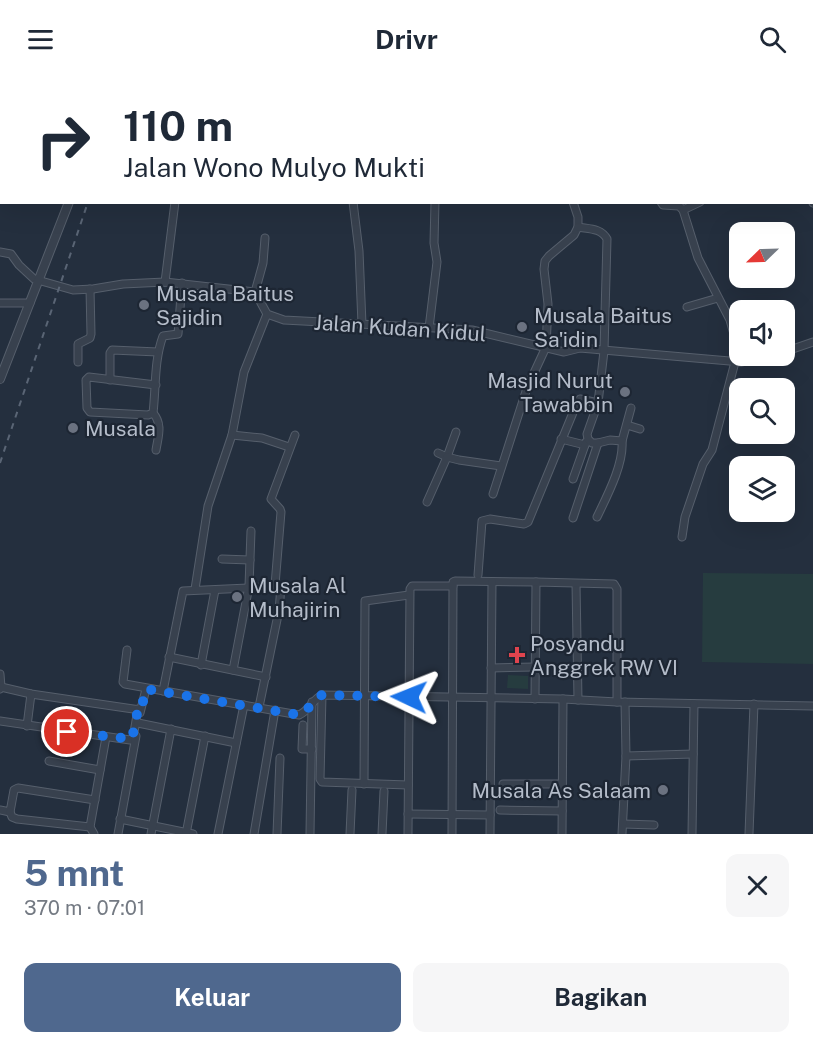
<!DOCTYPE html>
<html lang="id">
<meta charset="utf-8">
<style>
:root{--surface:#fff;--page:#f6f6f7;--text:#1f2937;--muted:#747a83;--accent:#4f688e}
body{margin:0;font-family:"Public Sans",sans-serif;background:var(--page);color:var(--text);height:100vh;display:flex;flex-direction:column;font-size:22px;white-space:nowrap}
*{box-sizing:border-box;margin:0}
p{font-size:20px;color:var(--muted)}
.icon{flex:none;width:33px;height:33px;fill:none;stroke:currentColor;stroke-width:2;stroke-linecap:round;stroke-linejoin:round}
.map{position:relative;height:756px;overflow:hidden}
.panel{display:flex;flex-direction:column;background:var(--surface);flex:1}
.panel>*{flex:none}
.top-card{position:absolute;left:0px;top:0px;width:813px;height:126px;box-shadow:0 6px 24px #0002;background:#fff;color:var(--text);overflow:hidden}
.needle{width:39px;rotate:247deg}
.controls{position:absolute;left:729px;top:144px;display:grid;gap:12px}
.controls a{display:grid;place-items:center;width:66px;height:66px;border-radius:12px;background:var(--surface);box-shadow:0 6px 24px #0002;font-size:30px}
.pin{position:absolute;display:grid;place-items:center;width:51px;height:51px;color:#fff;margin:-26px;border:3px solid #fff;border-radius:50%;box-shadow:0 2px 6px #0007}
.me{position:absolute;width:66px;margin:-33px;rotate:272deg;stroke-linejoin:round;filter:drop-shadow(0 0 4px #0008)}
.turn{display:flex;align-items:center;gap:21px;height:126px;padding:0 24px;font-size:27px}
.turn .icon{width:78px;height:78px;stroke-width:2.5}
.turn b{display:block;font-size:42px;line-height:51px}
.round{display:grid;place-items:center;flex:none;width:63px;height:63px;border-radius:12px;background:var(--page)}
.headline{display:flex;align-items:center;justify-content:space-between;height:102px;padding:0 24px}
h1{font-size:36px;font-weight:700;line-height:45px;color:var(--accent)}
.action{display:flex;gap:12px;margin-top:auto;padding:12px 24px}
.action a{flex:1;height:69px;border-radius:12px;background:var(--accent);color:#fff;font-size:24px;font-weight:700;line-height:69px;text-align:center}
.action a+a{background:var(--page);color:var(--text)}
header{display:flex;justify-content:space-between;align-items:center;height:78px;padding:0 24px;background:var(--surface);font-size:27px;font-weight:700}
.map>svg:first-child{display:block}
.green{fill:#263c3f}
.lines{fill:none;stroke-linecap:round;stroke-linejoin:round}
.minor-casing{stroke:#565f6c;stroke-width:9}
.tertiary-casing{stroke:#565f6c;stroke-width:10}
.minor{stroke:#38414e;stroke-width:7}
.tertiary{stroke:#38414e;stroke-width:8}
.rail{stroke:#5a6575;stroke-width:2;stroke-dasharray:6 6;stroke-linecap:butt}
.route{stroke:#1a73e8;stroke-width:10;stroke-dasharray:0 18}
.worship-dot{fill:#6b7280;stroke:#1d2633;stroke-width:2}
.health-dot{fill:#e0444e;stroke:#1d2633;stroke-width:2}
.labels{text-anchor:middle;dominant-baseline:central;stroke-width:4.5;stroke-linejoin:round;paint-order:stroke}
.poi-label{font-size:21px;fill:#b4bcc9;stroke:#1d2633;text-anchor:start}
.street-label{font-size:21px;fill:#b4bcc9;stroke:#1d2633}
</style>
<header><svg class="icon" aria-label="menu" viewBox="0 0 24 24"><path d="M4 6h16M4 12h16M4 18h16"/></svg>Drivr<svg class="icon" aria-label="search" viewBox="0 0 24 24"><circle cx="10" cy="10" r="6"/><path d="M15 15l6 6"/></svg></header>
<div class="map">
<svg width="813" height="756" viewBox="0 0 813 756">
<rect width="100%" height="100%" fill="#242f3e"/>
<g class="green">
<polygon points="703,495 813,496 813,586 702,584"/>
<polygon points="508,597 528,598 528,611 507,610"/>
</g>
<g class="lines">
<g class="minor-casing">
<g id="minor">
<polyline points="180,0 180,2"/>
<polyline points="357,0 357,2"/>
<polyline points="431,0 431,2"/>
<polyline points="592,0 592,2"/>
<polyline points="696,0 696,2"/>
<polyline points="753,0 753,2"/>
<polyline points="107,2 107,0"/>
<polyline points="279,2 279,0"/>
<polyline points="812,108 813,108"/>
<polyline points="812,123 813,125"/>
<polyline points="353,124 359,173 362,246"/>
<polyline points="661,124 663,127 679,128 683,132 698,180 730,242 740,277"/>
<polyline points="683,132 700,124"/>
<polyline points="0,174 11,176 19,187 34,201 73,212 93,211 123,206 165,204 255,214 267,236 284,242 472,252 564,274 580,270 741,284 774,278"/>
<polyline points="165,204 175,124"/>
<polyline points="255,214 263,185 265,160"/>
<polyline points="0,225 30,225"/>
<polyline points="687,229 718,220"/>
<polyline points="429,250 437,184 434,165 435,124"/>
<polyline points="784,274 813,264"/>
<polyline points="78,284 78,266 90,260 91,256 90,211"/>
<polyline points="110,302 110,275 112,272 158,274"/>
<path d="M156,307L89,299L86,302L87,330L90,334L148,337L153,335C156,310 154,282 163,258L178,256L182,205"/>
<path d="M153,335C163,346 158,359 156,372"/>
<polyline points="627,347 640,351"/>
<polyline points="232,357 262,360 289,369"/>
<polyline points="561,361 585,367 586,364"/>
<polyline points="622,363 631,330"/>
<polyline points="438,375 447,379 456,354"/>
<polyline points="573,401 585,367"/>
<polyline points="493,416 527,310 546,269 548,226 544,191 545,183 549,178 574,157 578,149 578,139 573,124"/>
<polyline points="427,424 447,379 459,382 501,388"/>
<path d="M597,439C607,418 624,386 622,363L610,362L598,365"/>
<path d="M573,440L598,365H592L588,361L587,356L598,325L604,273L607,161C601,150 589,151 578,149"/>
<polyline points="682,459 685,439 703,386 712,372 735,284"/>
<polyline points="222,481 250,482"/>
<polyline points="478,497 482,443 490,441 524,446 528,444 577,325 580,321 598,325"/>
<polyline points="576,506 578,622"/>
<polyline points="275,507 281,434 280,431 271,421 295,357"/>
<polyline points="249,508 264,510 275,507 281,509 279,532 259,629"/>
<polyline points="195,511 208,428 232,357 244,294 267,236"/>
<path d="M127,572L123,604L125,606L299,637C309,633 312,622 322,617L563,621L617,624L813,628"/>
<polyline points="169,579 266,599"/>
<polyline points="201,587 215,512"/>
<polyline points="491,590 535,589"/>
<polyline points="233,592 249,508 251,453"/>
<polyline points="0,596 1,609"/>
<polyline points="0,611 1,609 31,616 140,632"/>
<polyline points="163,613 183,513 248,510"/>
<polyline points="322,617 320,701 322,704 408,707"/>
<polyline points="535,621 536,504 614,506 617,511 617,624"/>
<polyline points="140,635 146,611"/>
<polyline points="0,643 130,662 133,660 138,631"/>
<polyline points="138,645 236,665"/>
<polyline points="303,647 302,671 312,671"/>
<polyline points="27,648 31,616"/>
<polyline points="626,678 693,676"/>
<polyline points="49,683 100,692"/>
<polyline points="364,706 365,523 409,517"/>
<polyline points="503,706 562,706"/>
<polyline points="0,732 10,734 14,712 18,710 95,722"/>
<polyline points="500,732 562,733"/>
<polyline points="10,734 12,739 17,741 90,749"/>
<polyline points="408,736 490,737"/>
<polyline points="120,741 193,756"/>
<polyline points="623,746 654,747"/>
<polyline points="94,756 90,749 106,659"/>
<polyline points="118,756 136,658"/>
<polyline points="151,756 171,651"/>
<polyline points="186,756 205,658"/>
<polyline points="218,756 244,627"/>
<polyline points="254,756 275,632"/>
<polyline points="277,756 280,680"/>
<polyline points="310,756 312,624"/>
<polyline points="350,756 352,712"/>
<polyline points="382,756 384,713"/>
<polyline points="408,756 410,511 412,508 453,508"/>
<polyline points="452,756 453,504 455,503 536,504"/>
<polyline points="490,756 492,504"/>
<polyline points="562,756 563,621"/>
<polyline points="622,756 626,678 625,624"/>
<polyline points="692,756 694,626"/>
<polyline points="749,756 754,626"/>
</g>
</g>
<g class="tertiary-casing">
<g id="tertiary">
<polyline points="81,0 82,2"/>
<polyline points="0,301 69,124"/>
</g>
</g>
<use href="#minor" class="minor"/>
<use href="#tertiary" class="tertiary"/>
<g class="rail">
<polyline points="130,2 131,0"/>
<polyline points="0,385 88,124"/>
</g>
</g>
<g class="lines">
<path class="route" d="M67,654L132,661L138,631L141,632L146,611L299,637C309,633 312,622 322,617L409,619"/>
</g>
<g class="worship-dot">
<circle cx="144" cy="227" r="6"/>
<circle cx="522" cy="249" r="6"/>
<circle cx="625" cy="314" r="6"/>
<circle cx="73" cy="350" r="6"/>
<circle cx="237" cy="519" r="6"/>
<circle cx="663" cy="712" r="6"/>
</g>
<path class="health-dot" d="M514 568h6v6h6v6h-6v6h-6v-6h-6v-6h6z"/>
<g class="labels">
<g class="poi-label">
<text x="156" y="215">Musala Baitus<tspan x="156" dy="24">Sajidin</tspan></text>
<text x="534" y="237">Musala Baitus<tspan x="534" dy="24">Sa'idin</tspan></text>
<text x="613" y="302" text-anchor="end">Masjid Nurut<tspan x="613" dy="24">Tawabbin</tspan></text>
<text x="85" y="350">Musala</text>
<text x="249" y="507">Musala Al<tspan x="249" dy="24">Muhajirin</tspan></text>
<text x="530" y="565">Posyandu<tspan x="530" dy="24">Anggrek RW VI</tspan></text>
<text x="651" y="712" text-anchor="end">Musala As Salaam</text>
</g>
<g class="street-label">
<text transform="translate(400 250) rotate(4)">Jalan Kudan Kidul</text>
</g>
</g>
</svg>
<div class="controls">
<a><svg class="needle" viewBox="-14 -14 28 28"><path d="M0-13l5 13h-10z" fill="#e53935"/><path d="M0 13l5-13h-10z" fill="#747a83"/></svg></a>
<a><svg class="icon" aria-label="sound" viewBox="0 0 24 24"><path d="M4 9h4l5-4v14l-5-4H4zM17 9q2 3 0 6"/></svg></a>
<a><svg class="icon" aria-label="search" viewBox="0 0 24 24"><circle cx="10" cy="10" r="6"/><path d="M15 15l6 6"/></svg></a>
<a><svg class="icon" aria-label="layers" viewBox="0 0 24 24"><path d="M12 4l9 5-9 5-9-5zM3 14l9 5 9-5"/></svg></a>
</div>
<div class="pin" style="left:67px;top:654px;background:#d93025"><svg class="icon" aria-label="arrive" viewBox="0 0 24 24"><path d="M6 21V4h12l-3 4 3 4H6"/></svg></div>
<svg class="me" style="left:409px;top:619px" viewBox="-20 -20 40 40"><path d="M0-17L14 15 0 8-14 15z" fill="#1a73e8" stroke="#fff" stroke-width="4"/></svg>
<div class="top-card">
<div class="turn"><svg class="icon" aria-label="right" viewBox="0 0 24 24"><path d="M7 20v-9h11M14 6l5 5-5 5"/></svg><div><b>110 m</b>Jalan Wono Mulyo Mukti</div></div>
</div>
</div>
<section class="panel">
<div class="headline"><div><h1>5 mnt</h1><p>370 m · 07:01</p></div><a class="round"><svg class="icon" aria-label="close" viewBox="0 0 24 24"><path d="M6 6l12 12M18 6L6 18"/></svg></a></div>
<div class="action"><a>Keluar</a><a>Bagikan</a></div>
</section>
